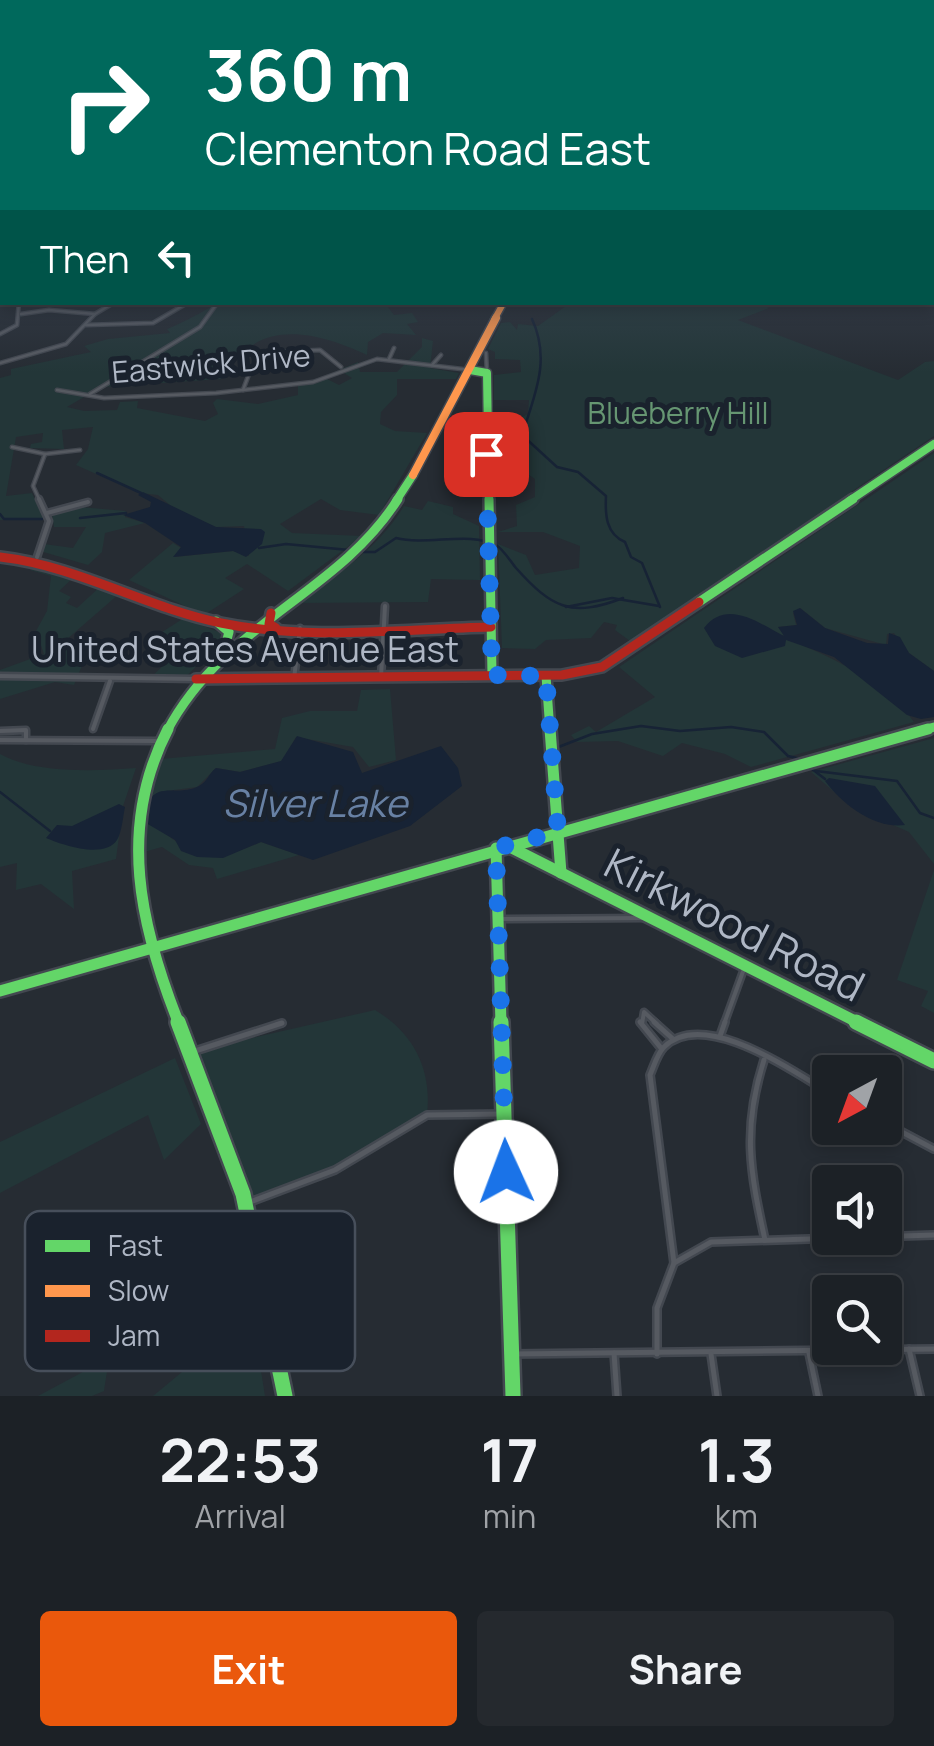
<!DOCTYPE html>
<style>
:root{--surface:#1c2126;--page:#25292e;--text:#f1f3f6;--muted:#a0a3a7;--line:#3a3e43;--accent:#ea580c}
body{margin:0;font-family:Manrope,sans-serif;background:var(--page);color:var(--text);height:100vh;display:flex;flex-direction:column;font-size:38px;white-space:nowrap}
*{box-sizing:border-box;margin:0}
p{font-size:32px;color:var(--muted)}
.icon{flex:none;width:55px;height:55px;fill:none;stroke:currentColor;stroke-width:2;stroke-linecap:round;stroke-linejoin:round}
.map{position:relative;height:1396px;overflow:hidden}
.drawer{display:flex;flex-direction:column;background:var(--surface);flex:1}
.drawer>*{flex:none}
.hud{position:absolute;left:0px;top:0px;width:935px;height:305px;box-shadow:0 5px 15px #0003,0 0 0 2px var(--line);background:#00695c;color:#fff;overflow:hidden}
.needle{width:65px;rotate:221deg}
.tools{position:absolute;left:812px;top:1055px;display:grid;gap:20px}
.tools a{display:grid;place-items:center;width:90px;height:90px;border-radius:10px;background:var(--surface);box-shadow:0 5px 15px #0003,0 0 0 2px var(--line);font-size:50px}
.pin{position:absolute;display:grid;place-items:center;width:85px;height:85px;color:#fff;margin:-42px;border-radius:20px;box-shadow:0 5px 15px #0006}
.me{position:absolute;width:110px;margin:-55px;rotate:358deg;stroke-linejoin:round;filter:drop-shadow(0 0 8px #0008)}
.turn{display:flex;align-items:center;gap:35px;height:210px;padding:0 40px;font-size:45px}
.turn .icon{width:130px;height:130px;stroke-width:2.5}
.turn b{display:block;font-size:70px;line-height:85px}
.then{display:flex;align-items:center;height:95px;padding:0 40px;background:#0003;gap:20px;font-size:38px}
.eta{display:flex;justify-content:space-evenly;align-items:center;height:170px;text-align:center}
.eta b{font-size:60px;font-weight:700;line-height:70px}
.action{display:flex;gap:20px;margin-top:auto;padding:20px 40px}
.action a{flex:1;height:115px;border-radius:10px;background:var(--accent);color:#fff;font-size:40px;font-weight:700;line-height:115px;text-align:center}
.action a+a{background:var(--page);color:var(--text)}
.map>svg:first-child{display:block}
.green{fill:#233638}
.water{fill:#172335}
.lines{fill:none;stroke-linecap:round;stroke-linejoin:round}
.stream{stroke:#172335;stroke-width:2.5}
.street-far2-casing{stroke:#434850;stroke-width:5}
.street-far1-casing{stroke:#434850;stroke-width:9}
.street-casing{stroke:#434850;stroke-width:10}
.fast-far3-casing{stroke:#434850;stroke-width:11}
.fast-far2-casing{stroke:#434850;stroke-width:14}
.fast-far1-casing{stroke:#434850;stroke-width:16}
.fast-casing{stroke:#434850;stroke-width:20}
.slow-far1-casing{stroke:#434850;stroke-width:9}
.slow-casing{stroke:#434850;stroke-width:11}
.jam-casing{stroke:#434850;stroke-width:14}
.street-far2{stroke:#565a61;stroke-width:2.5}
.street-far1{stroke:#565a61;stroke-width:4}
.street{stroke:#565a61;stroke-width:5}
.fast-far3{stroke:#63d668;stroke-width:8}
.fast-far2{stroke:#63d668;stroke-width:9}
.fast-far1{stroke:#63d668;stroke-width:11}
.fast{stroke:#63d668;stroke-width:15}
.slow-far1{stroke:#ff974d;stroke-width:6}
.slow{stroke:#ff974d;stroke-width:8}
.jam{stroke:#b3261e;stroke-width:9}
.route{stroke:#1a73e8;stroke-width:18;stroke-dasharray:0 32.4}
.labels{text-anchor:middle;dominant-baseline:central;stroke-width:10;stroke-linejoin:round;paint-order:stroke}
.far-street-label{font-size:30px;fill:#afb7c5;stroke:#1a222d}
.far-park-label{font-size:30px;fill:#669672;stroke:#1a222d}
.street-label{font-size:35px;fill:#afb7c5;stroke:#1a222d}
.water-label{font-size:38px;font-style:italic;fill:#6881a4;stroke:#1a222d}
.near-street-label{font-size:42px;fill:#afb7c5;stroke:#1a222d}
.key{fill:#1a222d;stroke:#474f5b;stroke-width:2.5}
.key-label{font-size:28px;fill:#afb7c5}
</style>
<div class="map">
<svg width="934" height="1396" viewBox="0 0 934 1396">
<rect width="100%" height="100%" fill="#262c33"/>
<g class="green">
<path d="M219,302L391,303L388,307L394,315L412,313L418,322L407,324L416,335L383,333L368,342L367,355C332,339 282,321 247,349C237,357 229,370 221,379L101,387L67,407L84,411L117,410L120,402L138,401L137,408L205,421L218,414L213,403L217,399L258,404L298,395V383L325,378L339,385L352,378L339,370L358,362L360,372H397L422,347V338L433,341L430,368L459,373L456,379H397V395L381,412L380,424L395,431L427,433L379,515L340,510L321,499L280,524L292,533L362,536L288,591L247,564L225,578L244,589L204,615L129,580L173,543L181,548L175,557L233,551L249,556L244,526L216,527L177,511L158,495L139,493L76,465L88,449L93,427L62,430L64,449L30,448L31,444L42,442L43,433L16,437L6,496L32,493L44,519L0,520V378L11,375V369L91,352L84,346L108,339L170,333L167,329C185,322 204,311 219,302Z"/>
<polygon points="563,303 761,303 769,308 738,320 898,380 925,362 934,361 934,436 630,641 615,630 617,625 604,622 591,638 546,640 535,649 502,648 498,544 526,555 535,575 579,568 580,546 543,532 498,532 517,526 516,505 535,497 535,479 515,465 516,436 494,436 494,424 510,423 528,414 529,400 494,400 494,375 521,372 520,360 495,359 495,352 488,349 501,323 510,322 517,330 518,324 538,326 566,306"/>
<path d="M934,453V671L909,653L894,633L887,634L886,645L825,628L800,608L793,613L796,625L778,627L785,635L781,636L732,614C790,643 876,667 914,722L751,767L725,754L682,743L663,756L618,741L577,742L571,735L589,726L596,732L655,697L619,667Z"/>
<path d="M428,501L453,507V514L479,526L480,580L431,579L428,602L296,603C337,575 378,549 404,506L422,510Z"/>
<polygon points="80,507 126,511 125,517 145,523 105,533 102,552 88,565 40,551 44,544 73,548 86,527 54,527 52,514"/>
<polygon points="33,563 75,576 59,591 71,597 66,603 77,608 101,586 120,593 66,640 88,651 74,685 55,682 0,699 0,670 44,654 36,631 47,611 51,576 30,570"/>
<polygon points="184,618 226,635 184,679 149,679 183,647 159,634"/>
<polygon points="390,689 396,760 369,767 353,747 296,737 282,761 240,772 216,768 197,787 159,792 146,817 160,759 275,749 282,718 310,711 357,711 361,690"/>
<polygon points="934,738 934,864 909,832 852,807 811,772"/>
<path d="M0,754C36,774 95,771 136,768L123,806L116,859L72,871L74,909L41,884L16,890L17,863L0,867Z"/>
<path d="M146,818C197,857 198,869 261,842L299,855L217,879L213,868L189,865L162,847L144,852Z"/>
<polygon points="934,870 934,1013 921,1006 928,991 897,980"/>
<path d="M375,1010C414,1033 432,1070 427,1115L335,1170L245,1204L191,1052Z"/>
<polygon points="175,1058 201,1124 164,1160 148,1115 0,1193 0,1142"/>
<polygon points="252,1314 265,1396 153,1396"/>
<polygon points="109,1358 104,1391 92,1396 38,1396"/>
</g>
<g class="water">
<polygon points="143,492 216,527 261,529 265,532 262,544 246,557 233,551 173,557 181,547 145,523 123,515 150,507 151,502 138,495"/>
<path d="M800,608L825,628L867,643L888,644L889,633L900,637L909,653L934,671V717L921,719L907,715L834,657L786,640L785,646L742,658L715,646L704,628C727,598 760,624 784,636L778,627L797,625L793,611Z"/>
<path d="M297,736L353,752L362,773L441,746L458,768L462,786L410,826L313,860L261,842L223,858L197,857L181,851L175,840L146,823C146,774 175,799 199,786C208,781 208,774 216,768L240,772L281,761Z"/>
<path d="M829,778L875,786L905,825C874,829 842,804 825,781Z"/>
<path d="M119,804L125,807C123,816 122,832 117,840C104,860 60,844 46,838L57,825L72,826Z"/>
</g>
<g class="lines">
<g class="stream">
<path d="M532,319C551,360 535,394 522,435L557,467L578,472L606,496C605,515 606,534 625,542L631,557L642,563L660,607"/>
<polyline points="97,473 141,493"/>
<polyline points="0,514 4,519 42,519"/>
<polyline points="80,518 126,513"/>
<polyline points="259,548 286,544 349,550"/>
<path d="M364,552H375L396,538C427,546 469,531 496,545C503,549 511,562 516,568C552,608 571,618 623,598"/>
<polyline points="566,607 612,598 659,606"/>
<polyline points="556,748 592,734 641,726 680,731 731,727 764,732 788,756 805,760"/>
<polyline points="812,769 825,779"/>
<polyline points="816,771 897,781 920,813 934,818"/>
<polyline points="0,792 50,831"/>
</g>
<g class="street-far2-casing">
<g id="street-far2">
<polyline points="21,314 49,310 95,314"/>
<polyline points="86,325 153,323 189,302"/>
<polyline points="0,334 17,325 19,302"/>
<polyline points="486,353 487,373"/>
<polyline points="389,359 394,348"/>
<polyline points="0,363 66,344 95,314 115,302"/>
<polyline points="432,365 441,355"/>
<polyline points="57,390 104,398 216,393 313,382 377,359 470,370"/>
<polyline points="243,390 249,374 272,352 320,350 341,367"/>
<polyline points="90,394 200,327 218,302"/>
<polyline points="12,447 45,454 80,450"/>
<polyline points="40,501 33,486 45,454"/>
</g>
</g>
<g class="street-far1-casing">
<g id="street-far1">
<polyline points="47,513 88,502"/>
<polyline points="37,557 49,521 39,499"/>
<polyline points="0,676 196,679"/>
<polyline points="381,677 385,606"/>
<polyline points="294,679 300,628"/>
<polyline points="93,729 110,681"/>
<polyline points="0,731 26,730 26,740"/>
<polyline points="0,740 157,741"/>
<polyline points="499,919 644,918"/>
<polyline points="278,1024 282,1023"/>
<polyline points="642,1024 644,1012 657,1024"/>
<polyline points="724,1024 745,966"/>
</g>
</g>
<g class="street-casing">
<g id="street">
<polyline points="640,1022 661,1048"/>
<polyline points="654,1022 673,1039"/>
<polyline points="720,1036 725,1022"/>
<polyline points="192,1052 282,1023"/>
<path d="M764,1060C742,1129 750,1171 765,1240"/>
<polyline points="885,1123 934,1149"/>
<polyline points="250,1202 335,1170 427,1115 504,1114"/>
<polyline points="674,1263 711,1242 934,1235"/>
<polyline points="909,1349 920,1396"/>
<polyline points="614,1353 617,1396"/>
<polyline points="809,1353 818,1396"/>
<polyline points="512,1354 934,1349"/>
<path d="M657,1354V1308L674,1263L650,1075C654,1066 657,1054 664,1047C704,1008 792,1071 830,1093"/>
<polyline points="711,1354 717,1396"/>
</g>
</g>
<g class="fast-far3-casing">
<g id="fast-far3">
<polyline points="470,370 487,373 489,501"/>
<polyline points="396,501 413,475"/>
<polyline points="849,501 934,444"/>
</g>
</g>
<g class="fast-far2-casing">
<g id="fast-far2">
<polyline points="489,499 492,675"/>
<polyline points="699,602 853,499"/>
<polyline points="216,621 229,632 226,643"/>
<polyline points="546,676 550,731"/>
<path d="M167,731C224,623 338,594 398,499"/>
<polyline points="919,731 934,727"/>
</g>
</g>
<g class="fast-far1-casing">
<g id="fast-far1">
<path d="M168,729C117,827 140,926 179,1024"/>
<polyline points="550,729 561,873"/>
<polyline points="508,846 861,1024"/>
<polyline points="496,848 501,1024"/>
<polyline points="0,991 928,729"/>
</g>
</g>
<g class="fast-casing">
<g id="fast">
<polyline points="178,1022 243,1194 285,1396"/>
<polyline points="501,1022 513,1396"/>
<polyline points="856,1022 934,1061"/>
</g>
</g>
<g class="slow-far1-casing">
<polyline id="slow-far1" points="494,320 504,302"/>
</g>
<g class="slow-casing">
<polyline id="slow" points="413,475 496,318"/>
</g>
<g class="jam-casing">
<g id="jam">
<path d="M0,557C78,566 145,607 221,623C310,641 401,629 491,627"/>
<polyline points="271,613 269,624 276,628"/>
<polyline points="196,679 562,675 602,667 699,602"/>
</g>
</g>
<use href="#street-far2" class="street-far2"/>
<use href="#street-far1" class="street-far1"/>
<use href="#street" class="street"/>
<use href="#fast-far3" class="fast-far3"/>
<use href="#fast-far2" class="fast-far2"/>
<use href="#fast-far1" class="fast-far1"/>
<use href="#fast" class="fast"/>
<use href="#slow-far1" class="slow-far1"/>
<use href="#slow" class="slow"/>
<use href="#jam" class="jam"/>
</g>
<linearGradient id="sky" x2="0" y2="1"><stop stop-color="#15181c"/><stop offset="0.47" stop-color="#414b5b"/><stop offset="1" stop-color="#414b5b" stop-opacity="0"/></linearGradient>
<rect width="934" height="373" fill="url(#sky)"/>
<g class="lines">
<polyline class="route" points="486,454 492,675 546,676 558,832 496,848 506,1172"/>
</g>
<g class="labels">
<g class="far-street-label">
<text transform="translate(211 363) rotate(-5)">Eastwick Drive</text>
</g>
<g class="far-park-label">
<text x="678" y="412">Blueberry Hill</text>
</g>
<g class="street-label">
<text x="245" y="649">United States Avenue East</text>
</g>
<g class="water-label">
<text x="315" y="802">Silver Lake</text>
</g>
<g class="near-street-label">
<text transform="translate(735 924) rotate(27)">Kirkwood Road</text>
</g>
</g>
<rect x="25" y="1211" width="330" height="160" rx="15" class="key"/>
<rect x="45" y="1240" width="45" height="12" fill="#63d668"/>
<rect x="45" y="1285" width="45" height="12" fill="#ff974d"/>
<rect x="45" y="1330" width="45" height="12" fill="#b3261e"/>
<g class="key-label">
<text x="108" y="1256">Fast</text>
<text x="108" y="1301">Slow</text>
<text x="108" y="1346">Jam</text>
</g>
</svg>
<div class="tools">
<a><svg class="needle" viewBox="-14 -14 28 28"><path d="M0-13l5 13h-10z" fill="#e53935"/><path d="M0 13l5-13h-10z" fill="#a0a3a7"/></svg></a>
<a><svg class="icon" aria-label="sound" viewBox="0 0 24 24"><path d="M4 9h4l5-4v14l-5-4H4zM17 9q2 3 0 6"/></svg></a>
<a><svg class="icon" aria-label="search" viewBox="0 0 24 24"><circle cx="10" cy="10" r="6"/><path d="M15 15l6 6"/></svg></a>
</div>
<div class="pin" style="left:486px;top:454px;background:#d93025"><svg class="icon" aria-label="arrive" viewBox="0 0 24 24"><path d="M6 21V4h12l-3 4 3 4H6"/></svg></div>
<svg class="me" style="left:506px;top:1172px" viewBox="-20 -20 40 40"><circle r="19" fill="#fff"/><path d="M0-13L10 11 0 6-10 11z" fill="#1a73e8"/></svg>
<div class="hud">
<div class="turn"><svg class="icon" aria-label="right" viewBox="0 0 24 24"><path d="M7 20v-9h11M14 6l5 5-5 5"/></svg><div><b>360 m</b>Clementon Road East</div></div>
<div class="then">Then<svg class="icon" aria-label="left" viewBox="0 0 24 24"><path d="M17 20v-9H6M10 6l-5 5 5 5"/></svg></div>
</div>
</div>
<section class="drawer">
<div class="eta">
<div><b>22:53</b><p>Arrival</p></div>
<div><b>17</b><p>min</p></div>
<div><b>1.3</b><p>km</p></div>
</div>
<div class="action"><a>Exit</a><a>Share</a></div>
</section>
